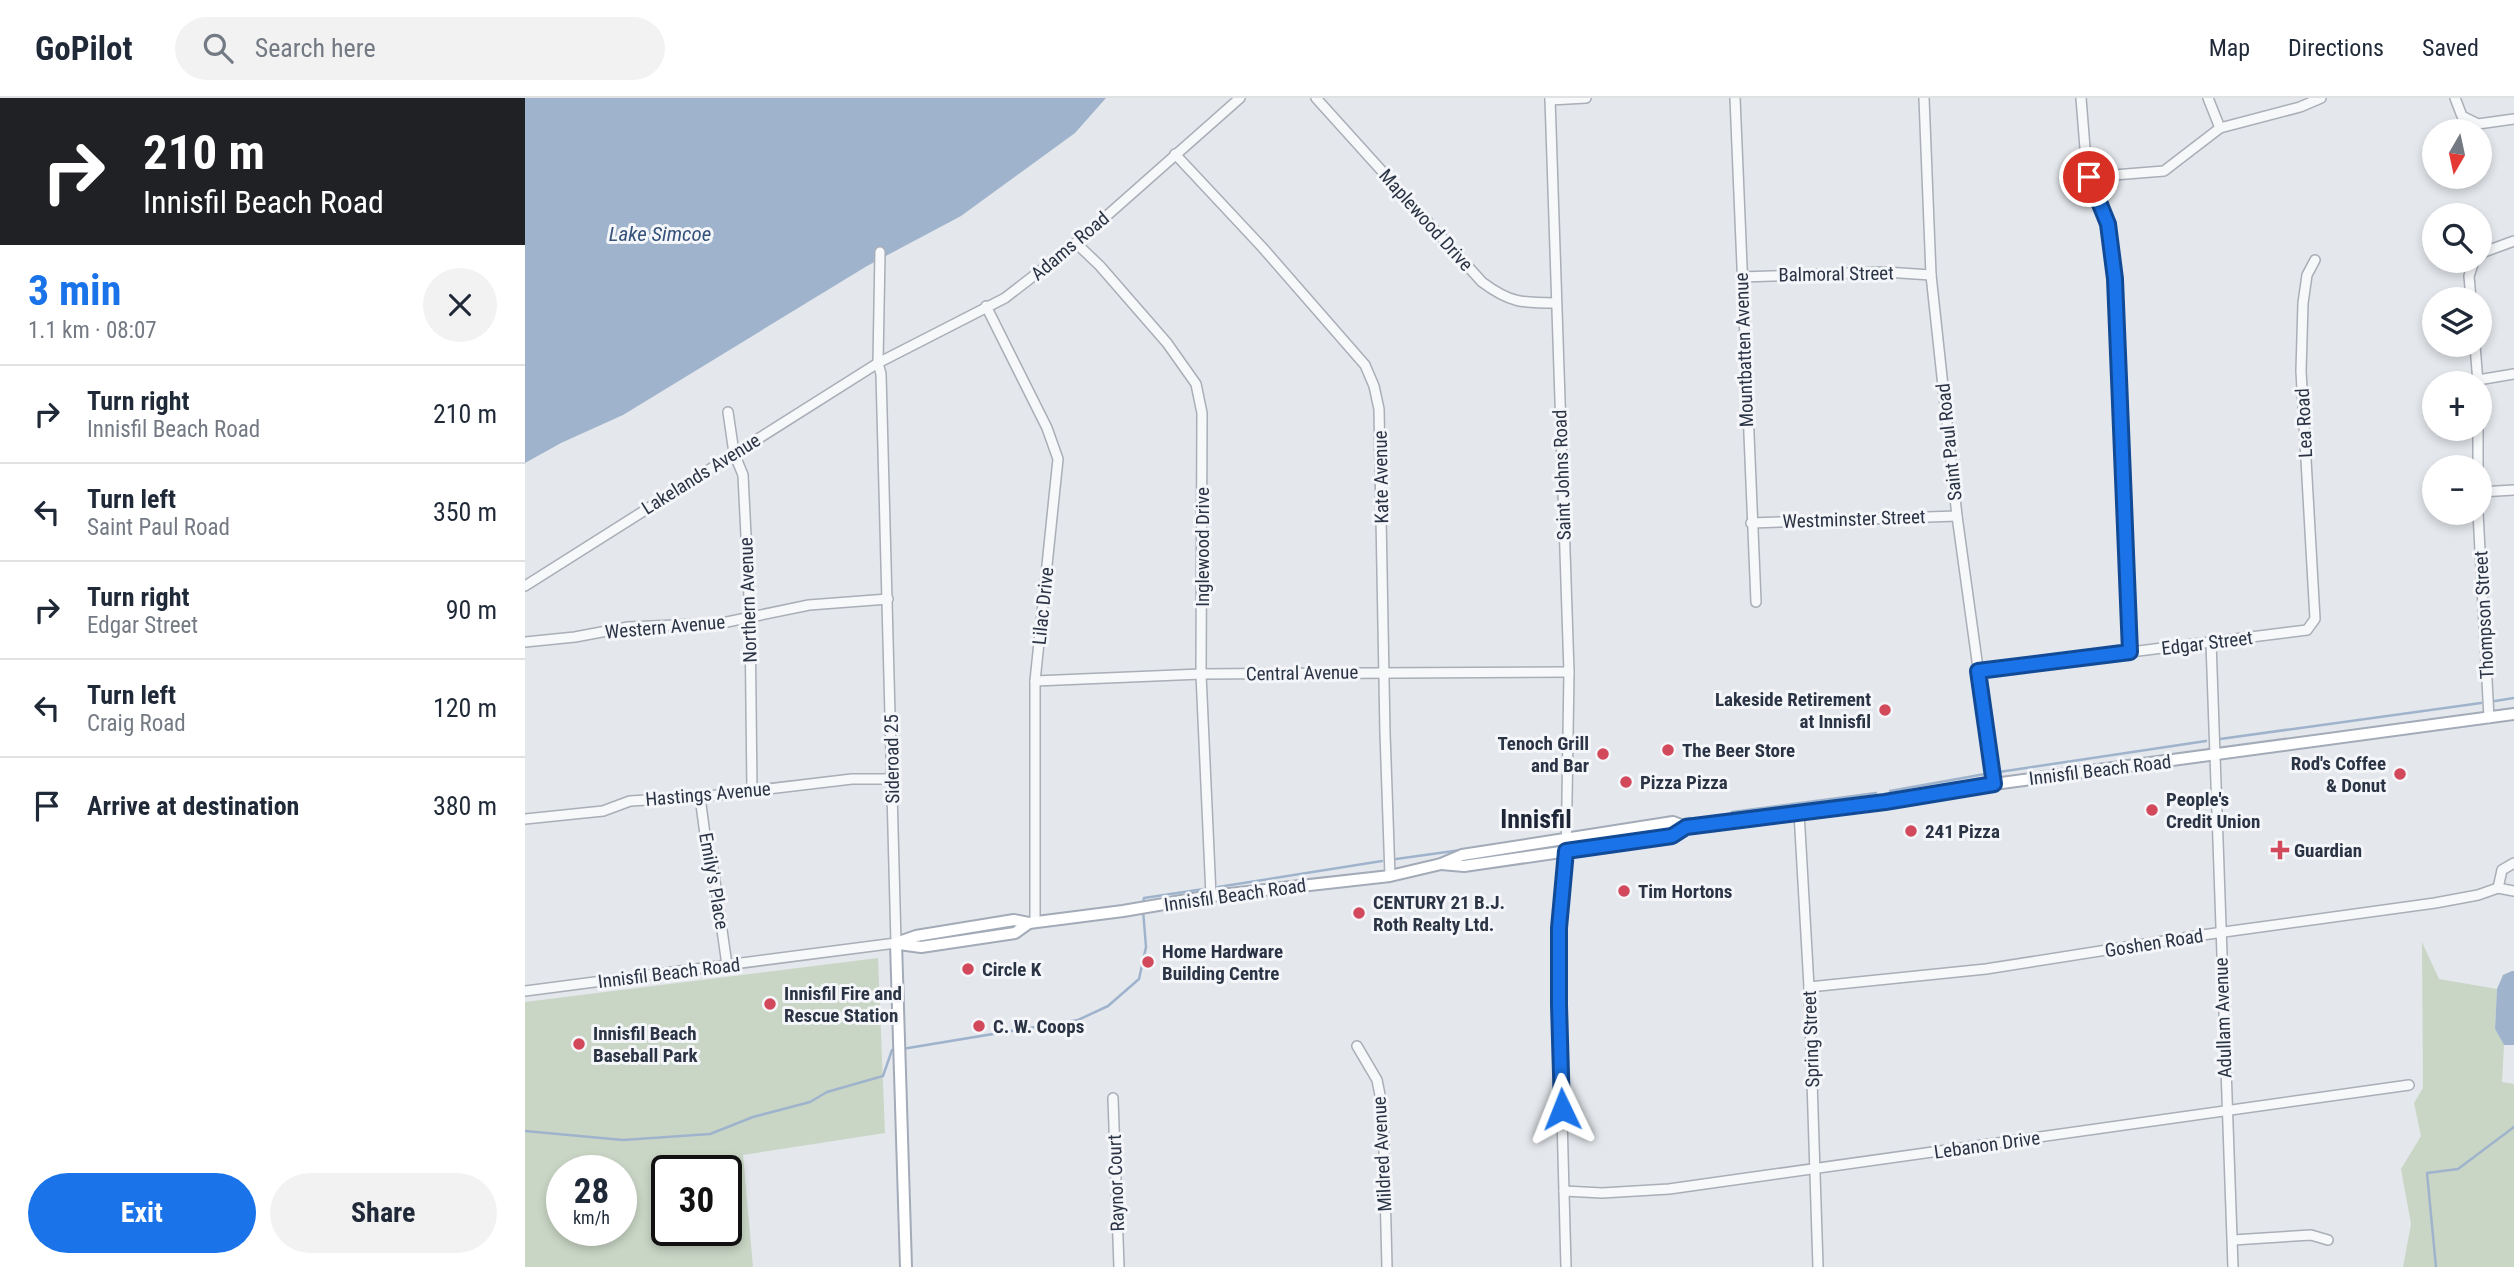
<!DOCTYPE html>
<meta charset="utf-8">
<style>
:root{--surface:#fff;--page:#f2f2f3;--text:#1f2937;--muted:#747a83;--line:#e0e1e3;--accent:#1a73e8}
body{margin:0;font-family:"Roboto Condensed",sans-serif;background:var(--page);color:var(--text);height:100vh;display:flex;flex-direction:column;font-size:26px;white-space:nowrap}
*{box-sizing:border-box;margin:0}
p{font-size:23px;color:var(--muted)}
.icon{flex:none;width:38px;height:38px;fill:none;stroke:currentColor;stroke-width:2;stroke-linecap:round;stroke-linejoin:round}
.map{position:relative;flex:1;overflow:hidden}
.panel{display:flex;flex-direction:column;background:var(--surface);width:525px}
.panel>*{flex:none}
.hud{background:#202124;color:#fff;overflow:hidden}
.needle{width:46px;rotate:189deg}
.fabs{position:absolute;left:1897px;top:21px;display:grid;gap:14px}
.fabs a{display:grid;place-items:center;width:70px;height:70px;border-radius:50%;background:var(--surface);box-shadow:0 4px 10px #0003;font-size:35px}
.speed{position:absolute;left:21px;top:1057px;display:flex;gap:14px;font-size:35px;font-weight:700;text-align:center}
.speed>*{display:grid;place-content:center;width:91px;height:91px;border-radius:50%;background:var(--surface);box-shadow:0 4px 10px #0003;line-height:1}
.speed small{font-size:18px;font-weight:400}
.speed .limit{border:4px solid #111;border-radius:10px;background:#fff;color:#111}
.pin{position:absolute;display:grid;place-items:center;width:60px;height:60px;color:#fff;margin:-30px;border:4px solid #fff;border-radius:50%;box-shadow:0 2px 7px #0007}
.me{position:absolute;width:77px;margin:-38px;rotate:358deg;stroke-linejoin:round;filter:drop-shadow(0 0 5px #0008)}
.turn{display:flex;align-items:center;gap:24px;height:147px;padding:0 28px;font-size:32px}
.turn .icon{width:91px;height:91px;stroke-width:2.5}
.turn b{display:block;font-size:49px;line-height:60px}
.round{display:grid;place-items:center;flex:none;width:74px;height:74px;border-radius:37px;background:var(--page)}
.overview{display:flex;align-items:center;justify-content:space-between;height:119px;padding:0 28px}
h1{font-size:42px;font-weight:700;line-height:52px;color:var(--accent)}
.cta{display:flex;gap:14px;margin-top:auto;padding:14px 28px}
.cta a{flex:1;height:80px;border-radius:42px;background:var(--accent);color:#fff;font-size:28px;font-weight:700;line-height:80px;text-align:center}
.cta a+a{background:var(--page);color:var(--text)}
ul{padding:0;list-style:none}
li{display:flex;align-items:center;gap:21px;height:98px;padding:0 28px;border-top:2px solid var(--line)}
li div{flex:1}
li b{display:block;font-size:26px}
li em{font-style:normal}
header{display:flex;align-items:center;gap:42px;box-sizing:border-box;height:98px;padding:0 35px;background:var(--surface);border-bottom:2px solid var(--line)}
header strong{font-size:33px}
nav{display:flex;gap:38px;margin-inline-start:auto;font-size:24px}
.search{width:490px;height:63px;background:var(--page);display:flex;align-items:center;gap:18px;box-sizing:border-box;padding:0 24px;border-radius:38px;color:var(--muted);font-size:26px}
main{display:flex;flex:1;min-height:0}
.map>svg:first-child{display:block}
.green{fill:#c9d6c5;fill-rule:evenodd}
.water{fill:#9fb4cc}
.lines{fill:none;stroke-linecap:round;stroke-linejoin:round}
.stream{stroke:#9fb4cc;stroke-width:2.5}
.minor-casing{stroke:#a9aeb7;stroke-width:12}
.major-casing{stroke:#a3abb8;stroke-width:14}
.minor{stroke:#f7f8fa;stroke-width:9}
.major{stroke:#fff;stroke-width:10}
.route-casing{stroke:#114b97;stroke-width:18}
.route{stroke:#1a73e8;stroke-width:12}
.poi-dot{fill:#d1495b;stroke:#f4f6f9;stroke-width:2.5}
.labels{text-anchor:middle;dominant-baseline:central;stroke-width:6;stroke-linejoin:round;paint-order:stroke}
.street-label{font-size:19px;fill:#2b3445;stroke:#f4f6f9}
.poi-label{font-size:19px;font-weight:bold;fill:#2b3445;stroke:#f4f6f9;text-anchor:start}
.water-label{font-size:21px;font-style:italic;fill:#34527a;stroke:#f4f6f9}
.district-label{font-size:26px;font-weight:bold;fill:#1d2536;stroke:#f4f6f9}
</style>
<header>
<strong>GoPilot</strong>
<div class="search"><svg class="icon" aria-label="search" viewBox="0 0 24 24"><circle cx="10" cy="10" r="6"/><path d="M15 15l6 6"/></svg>Search here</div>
<nav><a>Map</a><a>Directions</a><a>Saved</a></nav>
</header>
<main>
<section class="panel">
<div class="hud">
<div class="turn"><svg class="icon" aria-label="right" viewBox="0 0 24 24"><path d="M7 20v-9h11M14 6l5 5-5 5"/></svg><div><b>210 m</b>Innisfil Beach Road</div></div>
</div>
<div class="overview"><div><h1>3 min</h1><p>1.1 km · 08:07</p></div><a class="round"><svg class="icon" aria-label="close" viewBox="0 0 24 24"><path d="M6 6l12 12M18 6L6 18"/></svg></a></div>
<ul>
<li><svg class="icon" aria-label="right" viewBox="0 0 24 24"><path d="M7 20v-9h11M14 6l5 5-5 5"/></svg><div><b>Turn right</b><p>Innisfil Beach Road</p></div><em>210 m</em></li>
<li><svg class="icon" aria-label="left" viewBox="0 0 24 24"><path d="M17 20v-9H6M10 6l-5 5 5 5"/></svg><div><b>Turn left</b><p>Saint Paul Road</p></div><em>350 m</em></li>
<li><svg class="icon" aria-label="right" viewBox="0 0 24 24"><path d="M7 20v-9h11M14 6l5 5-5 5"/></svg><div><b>Turn right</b><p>Edgar Street</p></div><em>90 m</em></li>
<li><svg class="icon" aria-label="left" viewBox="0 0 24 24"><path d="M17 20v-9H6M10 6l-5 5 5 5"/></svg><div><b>Turn left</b><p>Craig Road</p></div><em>120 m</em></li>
<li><svg class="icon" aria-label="arrive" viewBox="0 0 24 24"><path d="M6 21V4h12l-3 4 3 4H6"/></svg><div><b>Arrive at destination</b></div><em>380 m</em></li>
</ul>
<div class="cta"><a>Exit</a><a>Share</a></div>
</section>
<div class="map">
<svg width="1989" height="1169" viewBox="0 0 1989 1169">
<rect width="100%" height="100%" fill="#e4e7ec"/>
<g class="green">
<polygon points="1897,844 1914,881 1972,891 1970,931 1979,947 1977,984 1989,986 1989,1169 1878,1169 1886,1126 1876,1071 1896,1038 1889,1005 1898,990"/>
<path d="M353,860L360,1035L218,1057L228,1169H0V904ZM37,1073H96V1132H37ZM142,1073H201V1132H142Z"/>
</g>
<g class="water">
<polygon points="0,0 581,0 550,35 436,118 342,168 98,317 36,345 0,365"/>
<polygon points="1987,873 1989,873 1989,947 1979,947 1970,931 1972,891 1978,877"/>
</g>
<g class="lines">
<g class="stream">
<polyline points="1970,603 1989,600"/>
<polyline points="1695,641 1956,605"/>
<polyline points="1474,674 1681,643"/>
<polyline points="1365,693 1460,676"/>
<polyline points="1207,714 1351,695"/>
<polyline points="1154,722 1165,720"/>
<polyline points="871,761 936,752"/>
<polyline points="693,789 857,763"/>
<polyline points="618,806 619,800 679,791"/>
<polyline points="377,951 553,922 583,908 614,881 621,849 618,812"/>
<polyline points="0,1033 98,1042 185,1036 228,1019 285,1004 302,994 358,978 367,952 371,952"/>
<polyline points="1911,1169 1902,1075 1933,1071 1989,1029"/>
</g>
<g class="minor-casing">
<g id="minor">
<path d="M791,0L957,184C985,205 997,205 1031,205"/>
<polyline points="1025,0 1044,574 1041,764 1034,830 1034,907 1041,1169"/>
<polyline points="1210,0 1231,504"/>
<polyline points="1399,0 1406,177 1432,418 1469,686"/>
<polyline points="1556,0 1562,75 1583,126 1590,181 1605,554"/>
<polyline points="1683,0 1695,30"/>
<polyline points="1930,0 1937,18 1953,26 1989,21"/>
<polyline points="1025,2 1061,0"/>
<polyline points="650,56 737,149 840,267 849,288 854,311 860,635 865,778"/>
<polyline points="1564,79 1639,73 1695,30 1775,9 1796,0"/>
<polyline points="551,145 575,168 642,245 671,286 677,315 676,576 686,798"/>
<polyline points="1955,158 1959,154 1989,143"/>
<polyline points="1216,179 1360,174 1406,177"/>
<polyline points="1946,201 1944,178 1949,163"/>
<polyline points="461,208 522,330 533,361 510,583 510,824"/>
<polyline points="1950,247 1953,285"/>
<polyline points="1953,282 1989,276"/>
<polyline points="203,314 209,355 218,377 225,519 227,693"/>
<polyline points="1953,369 1953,331"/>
<polyline points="1955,394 1989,392"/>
<polyline points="1953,415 1964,620"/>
<polyline points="1226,425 1432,418"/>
<polyline points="0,488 353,265 480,200 551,145 715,0"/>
<polyline points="0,544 50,539 103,529 197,525 284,507 363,501"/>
<polyline points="1686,544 1708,1169"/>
<polyline points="1453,573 1782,532 1790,521 1776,273 1778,205 1782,177 1790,162"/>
<polyline points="510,583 676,576 1044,574"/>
<polyline points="175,699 181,744 189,776 202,867"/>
<polyline points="1274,714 1284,889 1293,1169"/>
<polyline points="0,721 78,713 105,703 175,699 327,681 367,681"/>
<polyline points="1973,790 1977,772 1989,765"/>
<polyline points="1284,889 1461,871 1677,837 1910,805 1953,797 1973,790 1989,793"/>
<polyline points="0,893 371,845 356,276 353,265 355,154"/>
<polyline points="832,948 852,982 858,1012 862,1169"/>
<polyline points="588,1000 594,1169"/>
<polyline points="1039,1093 1077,1095 1144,1091 1884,987"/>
<polyline points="1708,1142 1786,1137 1803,1142"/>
</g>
</g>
<g class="major-casing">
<g id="major">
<polyline points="916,766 939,768 1147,738 1161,729 1360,704 1469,686 1989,616"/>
<polyline points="371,845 391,838 489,822 504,825 598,813 686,798 865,778 916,766 937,757 1148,724 1161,729"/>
<polyline points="371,845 381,1169"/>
<polyline points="374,846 396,849 490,835 504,825"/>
</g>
</g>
<use href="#minor" class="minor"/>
<use href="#major" class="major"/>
</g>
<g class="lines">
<g class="route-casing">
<polyline id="route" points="1037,1011 1034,907 1034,830 1041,753 1147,738 1161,729 1360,704 1469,686 1453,573 1605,554 1590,181 1583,126 1564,79"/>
</g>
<use href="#route" class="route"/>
</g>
<g class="poi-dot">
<circle cx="1360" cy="612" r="7"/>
<circle cx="1143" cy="652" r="7"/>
<circle cx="1078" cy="656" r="7"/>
<circle cx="1875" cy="676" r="7"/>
<circle cx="1101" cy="684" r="7"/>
<circle cx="1627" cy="712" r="7"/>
<circle cx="1386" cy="733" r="7"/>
<path d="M1751.5 741.5h7v7h7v7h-7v7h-7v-7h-7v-7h7z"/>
<circle cx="1099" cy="793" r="7"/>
<circle cx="834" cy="815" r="7"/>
<circle cx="623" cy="864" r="7"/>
<circle cx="443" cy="871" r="7"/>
<circle cx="245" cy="906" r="7"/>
<circle cx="454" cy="928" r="7"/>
<circle cx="54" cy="946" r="7"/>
</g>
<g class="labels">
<g class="street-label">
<text transform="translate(901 122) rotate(48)">Maplewood Drive</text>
<text transform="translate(545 148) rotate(-40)">Adams Road</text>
<text transform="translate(1311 176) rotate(-1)">Balmoral Street</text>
<text transform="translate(1219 252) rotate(-92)">Mountbatten Avenue</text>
<text transform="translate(1779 325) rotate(-93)">Lea Road</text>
<text transform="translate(1424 344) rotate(-96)">Saint Paul Road</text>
<text transform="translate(176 376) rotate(-32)">Lakelands Avenue</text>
<text transform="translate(1037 377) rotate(-92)">Saint Johns Road</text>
<text transform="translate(856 379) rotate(-91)">Kate Avenue</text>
<text transform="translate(1329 421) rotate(-2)">Westminster Street</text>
<text transform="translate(677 449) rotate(-90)">Inglewood Drive</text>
<text transform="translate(223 502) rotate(-92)">Northern Avenue</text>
<text transform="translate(518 508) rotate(-84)">Lilac Drive</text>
<text transform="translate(1959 517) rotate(-93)">Thompson Street</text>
<text transform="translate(140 529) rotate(-5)">Western Avenue</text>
<text transform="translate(1682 545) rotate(-7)">Edgar Street</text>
<text transform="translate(777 575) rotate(-1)">Central Avenue</text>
<text transform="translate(367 661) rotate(-91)">Sideroad 25</text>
<text transform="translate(1575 672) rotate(-7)">Innisfil Beach Road</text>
<text transform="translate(183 696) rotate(-5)">Hastings Avenue</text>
<text transform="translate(189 783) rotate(80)">Emily's Place</text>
<text transform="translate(710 797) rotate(-8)">Innisfil Beach Road</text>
<text transform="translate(1629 845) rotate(-9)">Goshen Road</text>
<text transform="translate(144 875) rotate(-7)">Innisfil Beach Road</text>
<text transform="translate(1698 920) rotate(-92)">Adullam Avenue</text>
<text transform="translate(1286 941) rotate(-92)">Spring Street</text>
<text transform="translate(1462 1047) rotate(-8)">Lebanon Drive</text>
<text transform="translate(857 1056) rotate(-93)">Mildred Avenue</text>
<text transform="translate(591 1085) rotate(-92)">Raynor Court</text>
</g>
<g class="poi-label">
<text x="1346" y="601" text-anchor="end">Lakeside Retirement<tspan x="1346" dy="22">at Innisfil</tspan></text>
<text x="1064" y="645" text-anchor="end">Tenoch Grill<tspan x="1064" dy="22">and Bar</tspan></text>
<text x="1157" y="652">The Beer Store</text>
<text x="1861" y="665" text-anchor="end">Rod's Coffee<tspan x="1861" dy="22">&amp; Donut</tspan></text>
<text x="1115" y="684">Pizza Pizza</text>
<text x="1641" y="701">People's<tspan x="1641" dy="22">Credit Union</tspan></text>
<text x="1400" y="733">241 Pizza</text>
<text x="1769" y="752">Guardian</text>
<text x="1113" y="793">Tim Hortons</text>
<text x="848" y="804">CENTURY 21 B.J.<tspan x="848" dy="22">Roth Realty Ltd.</tspan></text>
<text x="637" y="853">Home Hardware<tspan x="637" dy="22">Building Centre</tspan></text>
<text x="457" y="871">Circle K</text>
<text x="259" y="895">Innisfil Fire and<tspan x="259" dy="22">Rescue Station</tspan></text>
<text x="468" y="928">C. W. Coops</text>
<text x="68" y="935">Innisfil Beach<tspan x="68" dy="22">Baseball Park</tspan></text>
</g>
<g class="water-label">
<text x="135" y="136">Lake Simcoe</text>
</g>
<g class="district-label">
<text x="1011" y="721">Innisfil</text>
</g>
</g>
</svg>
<div class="fabs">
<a><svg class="needle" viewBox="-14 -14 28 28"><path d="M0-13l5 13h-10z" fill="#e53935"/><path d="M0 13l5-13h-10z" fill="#747a83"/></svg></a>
<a><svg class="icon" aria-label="search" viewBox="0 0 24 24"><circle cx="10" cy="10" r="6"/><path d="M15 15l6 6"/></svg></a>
<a><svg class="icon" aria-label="layers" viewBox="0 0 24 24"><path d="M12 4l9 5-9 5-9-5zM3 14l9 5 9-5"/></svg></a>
<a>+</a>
<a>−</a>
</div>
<div class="speed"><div>28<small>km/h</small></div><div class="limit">30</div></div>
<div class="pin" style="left:1564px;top:79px;background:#d93025"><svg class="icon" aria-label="arrive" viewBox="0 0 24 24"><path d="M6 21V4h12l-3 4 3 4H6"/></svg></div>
<svg class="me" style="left:1037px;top:1011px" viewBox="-20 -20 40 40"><path d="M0-17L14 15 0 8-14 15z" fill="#1a73e8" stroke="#fff" stroke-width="4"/></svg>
</div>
</main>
